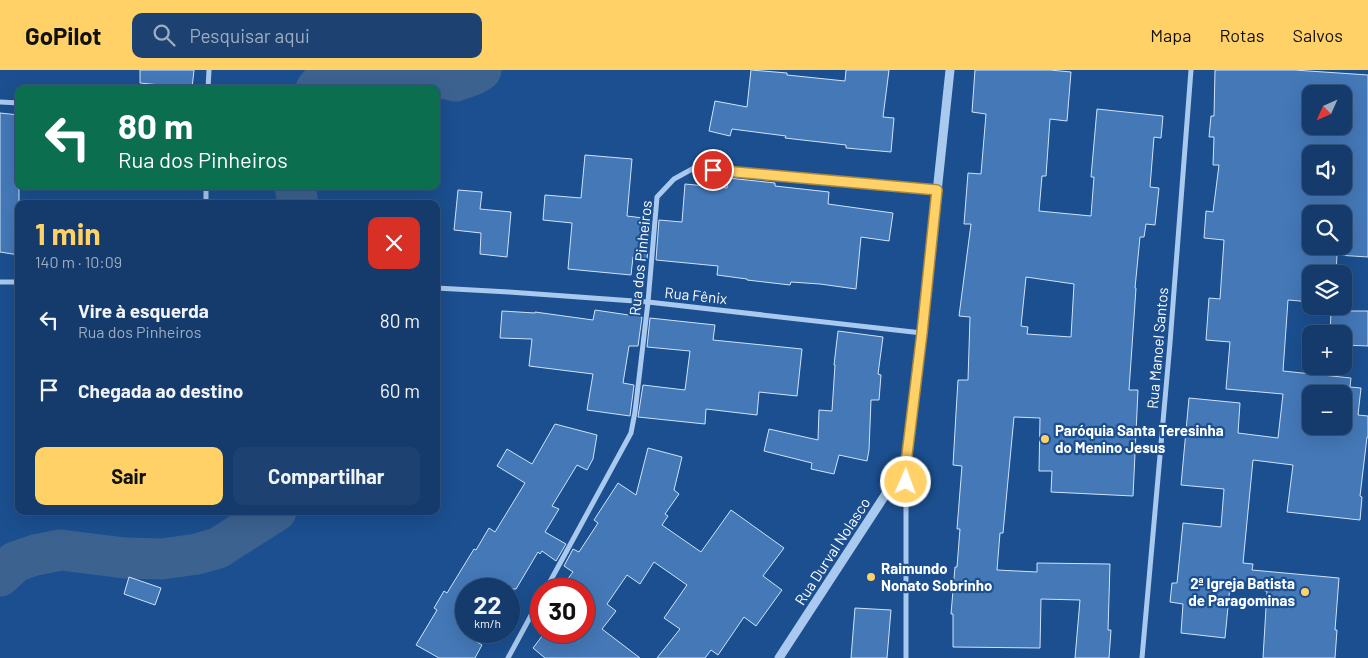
<!DOCTYPE html>
<html lang="pt">
<meta charset="utf-8">
<style>
:root{--surface:#143b6b;--page:#1d4271;--text:#f1f3f6;--muted:#9dadc1;--line:#33557e;--accent:#ffd166}
body{margin:0;font-family:Barlow,sans-serif;background:var(--page);color:var(--text);height:100vh;display:flex;flex-direction:column;font-size:19px;white-space:nowrap}
*{box-sizing:border-box;margin:0}
p{font-size:16px;color:var(--muted)}
.icon{flex:none;width:28px;height:28px;fill:none;stroke:currentColor;stroke-width:2;stroke-linecap:round;stroke-linejoin:round}
.map{position:relative;flex:1;overflow:hidden}
.details{position:absolute;left:15px;top:130px;width:425px;height:315px;display:flex;flex-direction:column;background:var(--surface);border-radius:10px;box-shadow:0 5px 20px #0002,0 0 0 1px var(--line)}
.details>*{flex:none}
.top-card{position:absolute;left:15px;top:15px;width:425px;height:105px;border-radius:10px;box-shadow:0 5px 20px #0002,0 0 0 1px var(--line);background:#0b6e4f;color:#fff;overflow:hidden}
.needle{width:32px;rotate:225deg}
.fabs{position:absolute;left:1302px;top:15px;display:grid;gap:10px}
.fabs a{display:grid;place-items:center;width:50px;height:50px;border-radius:10px;background:var(--surface);box-shadow:0 5px 20px #0002,0 0 0 1px var(--line);font-size:25px}
.speed{position:absolute;left:455px;top:508px;display:flex;gap:10px;font-size:25px;font-weight:700;text-align:center}
.speed>*{display:grid;place-content:center;width:65px;height:65px;border-radius:50%;background:var(--surface);box-shadow:0 5px 20px #0002,0 0 0 1px var(--line);line-height:1}
.speed small{font-size:12px;font-weight:400}
.speed .limit{border:8px solid #d22;background:#fff;color:#111}
.pin{position:absolute;display:grid;place-items:center;width:42px;height:42px;color:#fff;margin:-21px;border:2px solid #fff;border-radius:50%;box-shadow:0 1px 5px #0007}
.me{position:absolute;width:55px;margin:-28px;rotate:2deg;stroke-linejoin:round;filter:drop-shadow(0 0 4px #0008)}
.turn{display:flex;align-items:center;gap:18px;height:105px;padding:0 20px;font-size:22px}
.turn .icon{width:65px;height:65px;stroke-width:2.5}
.turn b{display:block;font-size:35px;line-height:42px}
.round{display:grid;place-items:center;flex:none;width:52px;height:52px;border-radius:10px;background:var(--page)}
.summary{display:flex;align-items:center;justify-content:space-between;height:85px;padding:0 20px}
h1{font-size:30px;font-weight:700;line-height:38px;color:var(--accent)}
.button{display:flex;gap:10px;margin-top:auto;padding:10px 20px}
.button a{flex:1;height:58px;border-radius:10px;background:var(--accent);color:#111;font-size:20px;font-weight:700;line-height:58px;text-align:center}
.button a+a{background:var(--page);color:var(--text)}
ul{padding:0;list-style:none}
li{display:flex;align-items:center;gap:15px;height:70px;padding:0 20px}
li div{flex:1}
li b{display:block;font-size:19px}
li em{font-style:normal}
header{display:flex;align-items:center;gap:30px;box-sizing:border-box;height:70px;padding:0 25px;background:var(--accent);color:#111}
header strong{font-size:24px}
nav{display:flex;gap:28px;margin-inline-start:auto;font-size:18px}
.search{width:350px;height:45px;background:var(--page);display:flex;align-items:center;gap:12px;box-sizing:border-box;padding:0 18px;border-radius:10px;color:var(--muted);font-size:19px}
.map>svg:first-child{display:block}
.lines{fill:none;stroke-linecap:round;stroke-linejoin:round}
.river{stroke:#3c6290;stroke-width:41}
.building{fill:#4478b7;stroke:#cfe3fa;fill-rule:evenodd}
.minor{stroke:#a9c9ee;stroke-width:5}
.tertiary{stroke:#a9c9ee;stroke-width:9}
.route-casing{stroke:#a68842;stroke-width:12}
.route{stroke:#ffd166;stroke-width:9}
.poi-dot{fill:#ffd166;stroke:#1b4f8f;stroke-width:2}
.labels{text-anchor:middle;dominant-baseline:central;stroke-width:4.5;stroke-linejoin:round;paint-order:stroke}
.street-label{font-size:15px;fill:#fff;stroke:#1b4f8f}
.poi-label{font-size:15px;font-weight:bold;fill:#fff;stroke:#1b4f8f;text-anchor:start}
</style>
<header>
<strong>GoPilot</strong>
<div class="search"><svg class="icon" aria-label="search" viewBox="0 0 24 24"><circle cx="10" cy="10" r="6"/><path d="M15 15l6 6"/></svg>Pesquisar aqui</div>
<nav><a>Mapa</a><a>Rotas</a><a>Salvos</a></nav>
</header>
<div class="map">
<svg width="1368" height="588" viewBox="0 0 1368 588">
<rect width="100%" height="100%" fill="#1b4f8f"/>
<g class="lines">
<g class="river">
<polyline points="316,19 322,12 365,0 411,1 456,11 473,5 481,0"/>
<polyline points="295,116 298,134"/>
<polyline points="0,506 15,492 35,485 61,480 125,488 162,489 197,484 218,478 276,441"/>
</g>
</g>
<g class="building">
<polygon points="140,0 194,0 192,18 140,13"/>
<polygon points="751,0 787,3 787,5 845,11 846,0 889,0 883,47 894,48 891,82 846,78 846,75 785,68 786,66 732,59 730,66 709,61 715,31 747,37"/>
<path d="M975,0H1050L1071,2L1067,51L1050,49L1046,106H1042L1039,141L1091,146L1094,107H1091L1097,39L1163,46L1161,68L1154,67L1150,117L1159,118L1155,155L1146,154L1144,167H1140L1135,218H1136L1129,320H1138L1133,426L1051,422L1052,401H1039L1040,348L1014,347L1003,463H1000L997,500L1037,502V493L1110,494L1108,560H1111L1109,588H1075L1080,530L1041,529L1040,578L953,577V544H951L955,497H957L960,459H957L962,396L953,395L956,343L958,310H968L970,247L959,246L971,154H964L968,103L981,104L986,44L972,42ZM1026,207L1074,214L1071,267L1027,264L1028,257L1021,256Z"/>
<path d="M1215,0H1294L1368,5V187L1337,185L1336,204H1311V232L1288,230L1283,301L1351,308L1350,317L1361,318L1358,345L1368,346V367H1367L1360,426L1362,427L1360,450L1287,442L1293,395L1253,390L1243,493L1253,494L1252,500L1339,508L1335,560H1337L1335,588H1263L1267,521L1230,516L1225,568L1181,563L1183,534L1170,532L1172,513H1177L1183,453L1221,457L1224,419L1181,415L1189,328L1240,333L1238,363L1278,368L1283,324L1226,319L1230,272L1206,270L1209,228L1220,229L1224,170L1204,168L1206,141L1213,142L1219,95H1213L1214,67H1209L1211,46H1214ZM1311,24H1344V56H1311ZM1311,84H1344V116H1311ZM1311,144H1344V176H1311ZM1311,324H1344V356H1311Z"/>
<polygon points="0,43 19,45 19,185 0,182"/>
<polygon points="585,85 632,89 627,146 651,149 647,189 633,187 631,205 568,199 572,153 543,150 545,125 581,128"/>
<polygon points="728,108 775,113 775,116 829,122 828,134 893,143 889,171 861,167 856,219 820,214 791,212 790,215 747,210 747,209 717,205 718,196 656,190 659,150 682,152 685,114 727,118"/>
<polygon points="458,120 482,122 480,139 511,142 507,187 480,184 481,163 454,160"/>
<polygon points="595,240 642,247 638,276 629,276 623,313 634,315 630,346 587,340 593,304 529,296 532,269 500,268 502,241 535,243 535,242 593,250"/>
<polygon points="1331,241 1368,241 1368,276 1344,275 1344,264 1330,264"/>
<polygon points="650,248 715,255 713,270 802,279 797,326 759,322 757,345 706,339 705,354 638,347 643,315 685,320 690,281 647,277"/>
<polygon points="838,261 883,267 878,304 881,305 879,330 871,330 869,380 867,391 839,385 834,404 811,399 812,393 764,381 769,359 818,370 819,340 832,341 835,295 834,295"/>
<polygon points="555,354 597,365 593,389 587,400 577,395 552,436 559,439 545,462 566,474 556,491 542,481 540,484 538,482 516,519 466,519 466,565 482,575 475,588 439,588 416,575 437,540 434,538 444,521 447,523 474,479 476,480 489,458 495,462 525,413 497,396 507,379 532,394"/>
<polygon points="648,378 682,387 674,420 679,424 665,444 668,446 662,455 701,482 731,440 784,478 763,506 782,520 756,556 744,547 718,585 711,580 705,588 657,588 680,559 664,548 687,515 654,492 640,514 627,505 607,534 616,541 602,559 640,588 545,588 533,578 546,561 584,561 584,519 560,519 573,502 564,496 573,479 579,482 598,453 594,450 618,413 636,425"/>
<polygon points="129,507 161,518 155,535 124,524"/>
<polygon points="855,538 891,540 887,588 851,588"/>
</g>
<g class="lines">
<g class="minor">
<polyline points="208,19 209,0"/>
<polyline points="0,32 19,33"/>
<polyline points="206,134 206,116"/>
<polyline points="0,212 19,212"/>
<polyline points="436,218 509,222 648,232 922,263"/>
<polyline points="546,519 631,363 635,342 648,232 657,127 674,109 694,98 937,120"/>
<polyline points="508,588 541,527"/>
<polyline points="906,588 906,396"/>
<polyline points="1142,588 1170,273 1191,0"/>
</g>
<polyline class="tertiary" points="779,588 906,393 922,263 950,0"/>
</g>
<g class="lines">
<g class="route-casing">
<polyline id="route" points="713,100 937,120 922,263 906,393 906,412"/>
</g>
<use href="#route" class="route"/>
</g>
<g class="poi-dot">
<circle cx="1045" cy="369" r="5"/>
<circle cx="871" cy="507" r="5"/>
<circle cx="1305" cy="522" r="5"/>
</g>
<g class="labels">
<g class="street-label">
<text transform="translate(640 188) rotate(-84)">Rua dos Pinheiros</text>
<text transform="translate(696 225) rotate(6)">Rua Fênix</text>
<text transform="translate(1157 278) rotate(-85)">Rua Manoel Santos</text>
<text transform="translate(832 481) rotate(-57)">Rua Durval Nolasco</text>
</g>
<g class="poi-label">
<text x="1055" y="360">Paróquia Santa Teresinha<tspan x="1055" dy="17">do Menino Jesus</tspan></text>
<text x="881" y="498">Raimundo<tspan x="881" dy="17">Nonato Sobrinho</tspan></text>
<text x="1295" y="513" text-anchor="end">2ª Igreja Batista<tspan x="1295" dy="17">de Paragominas</tspan></text>
</g>
</g>
</svg>
<div class="fabs">
<a><svg class="needle" viewBox="-14 -14 28 28"><path d="M0-13l5 13h-10z" fill="#e53935"/><path d="M0 13l5-13h-10z" fill="#9dadc1"/></svg></a>
<a><svg class="icon" aria-label="sound" viewBox="0 0 24 24"><path d="M4 9h4l5-4v14l-5-4H4zM17 9q2 3 0 6"/></svg></a>
<a><svg class="icon" aria-label="search" viewBox="0 0 24 24"><circle cx="10" cy="10" r="6"/><path d="M15 15l6 6"/></svg></a>
<a><svg class="icon" aria-label="layers" viewBox="0 0 24 24"><path d="M12 4l9 5-9 5-9-5zM3 14l9 5 9-5"/></svg></a>
<a>+</a>
<a>−</a>
</div>
<div class="speed"><div>22<small>km/h</small></div><div class="limit">30</div></div>
<div class="pin" style="left:713px;top:100px;background:#d93025"><svg class="icon" aria-label="arrive" viewBox="0 0 24 24"><path d="M6 21V4h12l-3 4 3 4H6"/></svg></div>
<svg class="me" style="left:906px;top:412px" viewBox="-20 -20 40 40"><circle r="17" fill="#ffd166" stroke="#fff" stroke-width="3"/><path d="M0-11L8 9 0 5-8 9z" fill="#fff"/></svg>
<div class="top-card">
<div class="turn"><svg class="icon" aria-label="left" viewBox="0 0 24 24"><path d="M17 20v-9H6M10 6l-5 5 5 5"/></svg><div><b>80 m</b>Rua dos Pinheiros</div></div>
</div>
<section class="details">
<div class="summary"><div><h1>1 min</h1><p>140 m · 10:09</p></div><a class="round" style="background:#d93025;color:#fff"><svg class="icon" aria-label="close" viewBox="0 0 24 24"><path d="M6 6l12 12M18 6L6 18"/></svg></a></div>
<ul>
<li><svg class="icon" aria-label="left" viewBox="0 0 24 24"><path d="M17 20v-9H6M10 6l-5 5 5 5"/></svg><div><b>Vire à esquerda</b><p>Rua dos Pinheiros</p></div><em>80 m</em></li>
<li><svg class="icon" aria-label="arrive" viewBox="0 0 24 24"><path d="M6 21V4h12l-3 4 3 4H6"/></svg><div><b>Chegada ao destino</b></div><em>60 m</em></li>
</ul>
<div class="button"><a>Sair</a><a>Compartilhar</a></div>
</section>
</div>
